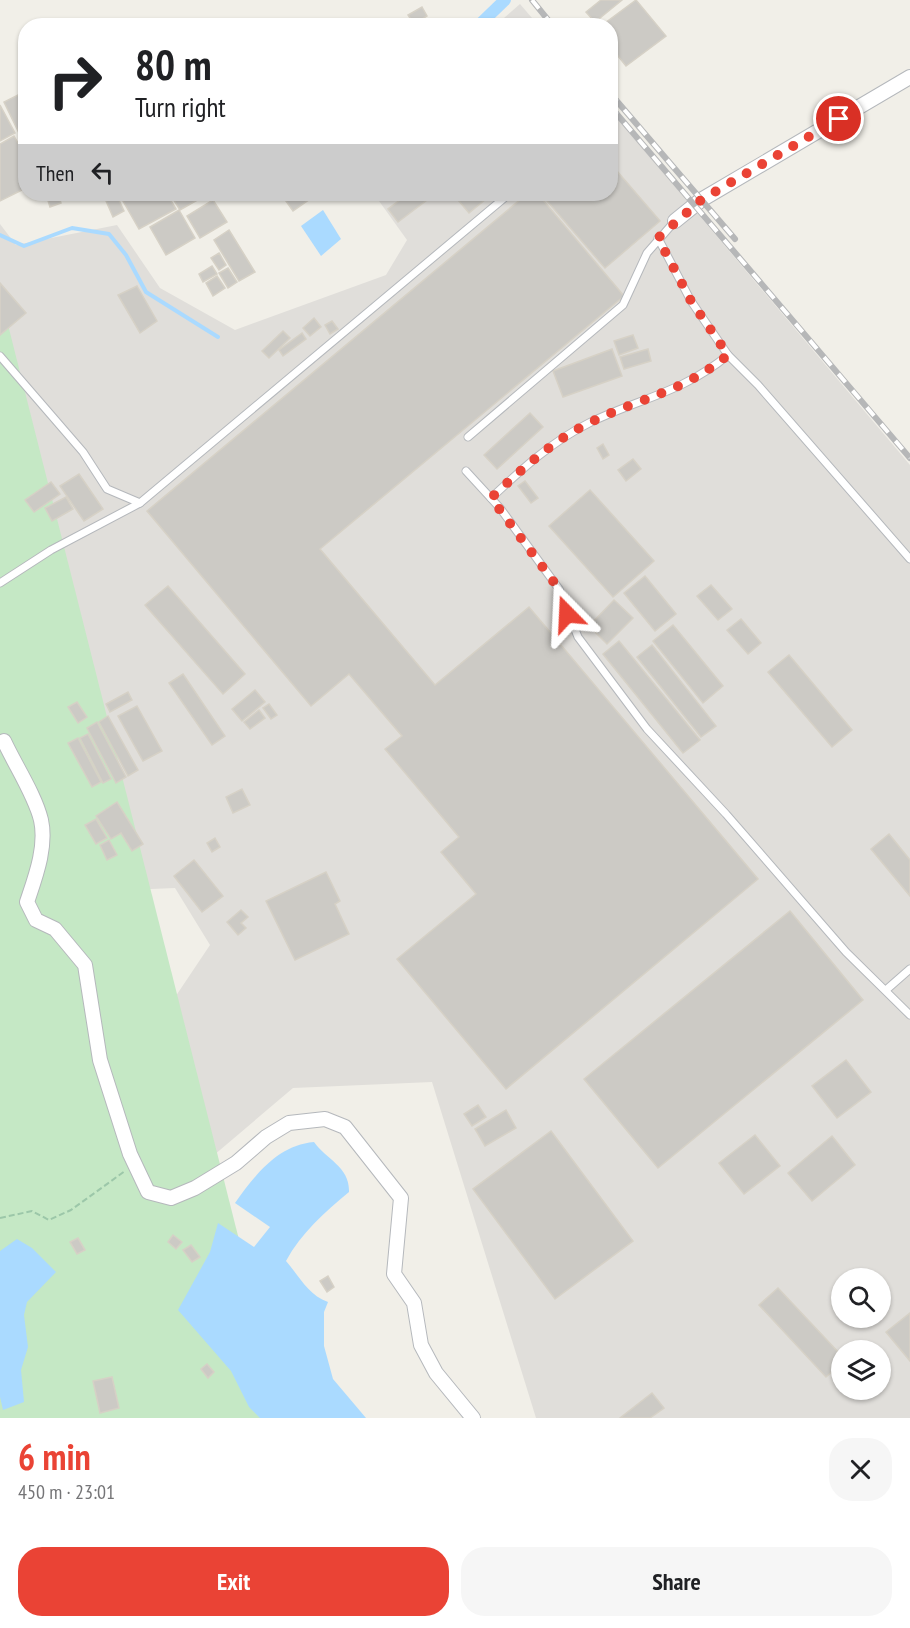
<!DOCTYPE html>
<meta charset="utf-8">
<style>
:root{--surface:#fff;--page:#f6f6f6;--text:#202124;--muted:#757577;--accent:#ea4335}
body{margin:0;font-family:"PT Sans Narrow",sans-serif;background:var(--page);color:var(--text);height:100vh;display:flex;flex-direction:column;font-size:22px;white-space:nowrap}
*{box-sizing:border-box;margin:0}
p{font-size:20px;color:var(--muted)}
.icon{flex:none;width:33px;height:33px;fill:none;stroke:currentColor;stroke-width:2;stroke-linecap:round;stroke-linejoin:round}
.map{position:relative;height:1418px;overflow:hidden}
.drawer{display:flex;flex-direction:column;background:var(--surface);flex:1}
.drawer>*{flex:none}
.hud{position:absolute;left:18px;top:18px;width:600px;height:183px;border-radius:24px;box-shadow:0 2px 4px #0004;background:#fff;color:var(--text);overflow:hidden}
.buttons{position:absolute;left:831px;top:1268px;display:grid;gap:12px}
.buttons a{display:grid;place-items:center;width:60px;height:60px;border-radius:50%;background:var(--surface);box-shadow:0 2px 4px #0004;font-size:30px}
.pin{position:absolute;display:grid;place-items:center;width:51px;height:51px;color:#fff;margin:-26px;border:3px solid #fff;border-radius:50%;box-shadow:0 2px 6px #0007}
.me{position:absolute;width:66px;margin:-33px;rotate:339deg;stroke-linejoin:round;filter:drop-shadow(0 0 4px #0008)}
.turn{display:flex;align-items:center;gap:21px;height:126px;padding:0 18px;font-size:27px}
.turn .icon{width:78px;height:78px;stroke-width:2.5}
.turn b{display:block;font-size:42px;line-height:51px}
.then{display:flex;align-items:center;height:57px;padding:0 18px;background:#0003;gap:12px;font-size:22px}
.round{display:grid;place-items:center;flex:none;width:63px;height:63px;border-radius:24px;background:var(--page)}
.head{display:flex;align-items:center;justify-content:space-between;height:102px;padding:0 18px}
h1{font-size:36px;font-weight:600;line-height:45px;color:var(--accent)}
.cta{display:flex;gap:12px;margin-top:auto;padding:12px 18px}
.cta a{flex:1;height:69px;border-radius:24px;background:var(--accent);color:#fff;font-size:24px;font-weight:600;line-height:69px;text-align:center}
.cta a+a{background:var(--page);color:var(--text)}
.map>svg:first-child{display:block}
.industrial{fill:#e0deda;fill-rule:evenodd}
.green{fill:#c5e8c5}
.water{fill:#aadaff}
.lines{fill:none;stroke-linecap:round;stroke-linejoin:round}
.stream{stroke:#aadaff;stroke-width:4}
.canal{stroke:#aadaff;stroke-width:12}
.building{fill:#cccac5;stroke:#d6d1c6;stroke-width:1.5}
.service-casing{stroke:#b5b8bc;stroke-width:9}
.minor-casing{stroke:#b5b8bc;stroke-width:16}
.path{stroke:#9cc7a9;stroke-width:2;stroke-dasharray:6 3;stroke-linecap:butt}
.service{stroke:#fff;stroke-width:7}
.minor{stroke:#fff;stroke-width:14}
.rail-casing{stroke:#b6b7b8;stroke-width:6}
.rail{stroke:#fff;stroke-width:4;stroke-dasharray:11;stroke-linecap:butt}
.route{stroke:#ea4335;stroke-width:10;stroke-dasharray:0 18}
</style>
<div class="map">
<svg width="910" height="1418" viewBox="0 0 910 1418">
<rect width="100%" height="100%" fill="#f1efe8"/>
<g class="industrial">
<polygon points="520,4 538,25 496,25"/>
<path d="M611,111L910,465V1418H536L432,1082L293,1088L194,1172L137,1054L210,945L175,888L33,894L0,834V224L16,245L117,225L160,288L235,330L386,275L407,240L374,194H610ZM842,1278H880V1317H842ZM842,1350H880V1389H842Z"/>
</g>
<polygon class="green" points="0,293 284,1418 0,1418"/>
<g class="water">
<polygon points="323,210 341,239 321,256 301,226"/>
<path d="M314,1142C327,1160 350,1167 349,1192C325,1212 301,1233 286,1261C300,1277 308,1295 328,1302L324,1312V1346L333,1379L366,1418H260L249,1407L231,1371L178,1310L210,1252L218,1223L254,1247L270,1227L235,1203C255,1175 278,1145 314,1142Z"/>
<polygon points="17,1239 32,1248 56,1272 27,1302 24,1315 28,1347 21,1370 24,1402 3,1410 0,1397 0,1251"/>
</g>
<g class="lines">
<polyline class="stream" points="0,235 24,246 72,228 109,234 126,255 146,292 218,337"/>
<polyline class="canal" points="478,26 505,0"/>
</g>
<g class="building">
<polygon points="601,0 622,0 595,22 586,12"/>
<polygon points="636,0 666,36 626,66 610,46 610,26 601,26"/>
<polygon points="422,7 427,16 414,24 408,15"/>
<polygon points="26,91 26,130 19,133 4,102"/>
<polygon points="0,105 15,133 0,141"/>
<polygon points="14,136 26,157 26,188 0,201 0,144"/>
<polygon points="610,163 660,221 605,268 541,194 610,194"/>
<polygon points="46,194 58,194 61,203 50,207"/>
<polygon points="119,194 167,194 176,209 139,229"/>
<polygon points="170,194 208,194 180,210"/>
<polygon points="287,194 306,194 310,199 293,211 283,197"/>
<polygon points="408,194 435,194 398,222 388,209"/>
<polygon points="453,194 492,194 469,213"/>
<polygon points="527,194 538,194 624,296 320,549 435,685 529,607 758,879 506,1089 397,959 476,894 441,852 459,837 385,749 402,736 349,674 311,706 147,511"/>
<polygon points="117,196 124,211 113,217 106,201"/>
<polygon points="213,200 227,222 200,238 187,216"/>
<polygon points="179,210 195,238 166,255 150,227"/>
<polygon points="229,230 255,272 239,281 214,240"/>
<polygon points="219,253 226,265 219,270 211,258"/>
<polygon points="212,266 217,274 203,282 199,274"/>
<polygon points="228,268 237,282 228,288 219,273"/>
<polygon points="217,276 225,288 213,296 206,283"/>
<polygon points="0,283 26,313 0,335"/>
<polygon points="137,286 157,321 140,333 118,295"/>
<polygon points="314,318 321,327 310,336 303,328"/>
<polygon points="332,321 338,329 330,334 325,325"/>
<polygon points="283,331 290,338 269,358 262,351"/>
<polygon points="302,333 306,339 283,356 279,350"/>
<polygon points="633,335 638,348 619,355 614,341"/>
<polygon points="612,349 622,376 563,397 553,371"/>
<polygon points="648,349 651,361 624,369 620,357"/>
<polygon points="530,413 543,427 497,469 484,455"/>
<polygon points="603,444 609,455 603,459 597,448"/>
<polygon points="633,459 641,469 626,481 618,470"/>
<polygon points="79,474 103,509 84,521 60,486"/>
<polygon points="525,481 538,498 531,503 518,486"/>
<polygon points="51,482 60,494 34,512 25,500"/>
<polygon points="590,490 654,561 613,597 549,526"/>
<polygon points="66,497 73,509 52,521 45,508"/>
<polygon points="645,576 676,614 655,631 624,593"/>
<polygon points="711,585 732,609 718,620 697,596"/>
<polygon points="168,586 245,674 223,694 145,605"/>
<polygon points="614,600 633,618 607,644 589,626"/>
<polygon points="741,619 761,643 748,654 727,630"/>
<polygon points="673,625 723,686 703,703 653,641"/>
<polygon points="619,641 700,740 683,753 603,654"/>
<polygon points="652,645 716,726 701,737 637,657"/>
<polygon points="789,655 852,730 832,747 768,672"/>
<polygon points="183,674 225,736 212,745 169,683"/>
<polygon points="255,690 265,702 242,721 232,709"/>
<polygon points="128,692 132,700 110,712 106,704"/>
<polygon points="77,702 87,717 78,723 68,707"/>
<polygon points="269,704 277,715 271,719 263,708"/>
<polygon points="137,706 162,751 143,761 118,716"/>
<polygon points="259,710 265,718 250,729 244,722"/>
<polygon points="108,716 138,770 128,776 99,722"/>
<polygon points="97,722 126,777 116,783 87,728"/>
<polygon points="88,734 111,779 103,783 80,738"/>
<polygon points="78,738 101,782 92,787 68,743"/>
<polygon points="242,789 250,805 233,813 226,797"/>
<polygon points="117,802 143,844 132,851 121,833 111,839 96,816"/>
<polygon points="96,819 107,838 96,844 85,825"/>
<polygon points="889,834 910,860 910,896 871,849"/>
<polygon points="215,838 220,847 212,852 207,843"/>
<polygon points="109,840 117,855 107,860 100,845"/>
<polygon points="194,860 223,896 202,912 174,876"/>
<polygon points="326,872 340,901 335,904 349,934 295,960 266,901"/>
<polygon points="241,910 248,917 241,923 246,928 238,935 227,922"/>
<polygon points="790,911 863,1000 658,1168 584,1079"/>
<polygon points="846,1060 871,1092 837,1118 812,1086"/>
<polygon points="478,1105 486,1117 472,1126 464,1114"/>
<polygon points="506,1110 516,1128 485,1146 475,1129"/>
<polygon points="551,1131 633,1241 555,1299 473,1189"/>
<polygon points="755,1135 780,1166 744,1194 719,1163"/>
<polygon points="832,1136 855,1165 812,1201 788,1173"/>
<polygon points="173,1235 182,1242 176,1249 168,1242"/>
<polygon points="78,1238 85,1250 77,1254 70,1242"/>
<polygon points="191,1245 200,1257 192,1262 183,1250"/>
<polygon points="328,1276 334,1287 327,1292 320,1281"/>
<polygon points="778,1288 842,1356 842,1363 826,1377 759,1305"/>
<polygon points="910,1313 910,1361 886,1332"/>
<polygon points="207,1364 214,1372 208,1378 201,1369"/>
<polygon points="112,1377 119,1408 100,1413 93,1381"/>
<polygon points="652,1393 664,1408 650,1418 620,1418"/>
</g>
<g class="lines">
<g class="service-casing">
<g id="service">
<polyline points="658,238 691,301 728,355 758,385 910,559"/>
<polyline points="0,356 83,452 107,489 140,503"/>
<polyline points="468,437 623,305 647,253 675,221"/>
<polyline points="466,471 500,508 559,589 578,637 647,729 726,814 846,952 910,1015"/>
<path d="M491,498C522,469 551,442 589,423C638,399 684,392 728,355"/>
<polyline points="0,583 51,550 140,503 509,194"/>
<polyline points="886,990 910,969"/>
</g>
</g>
<g class="minor-casing">
<g id="minor">
<polyline points="675,221 701,200 910,77"/>
<path d="M4,741C15,765 35,795 41,820C47,847 35,878 27,902L36,920L55,929L85,965L100,1060L130,1154L148,1192L171,1198L195,1188L236,1163L266,1137L289,1123L325,1119L345,1127L401,1198L394,1274L414,1303L421,1345L436,1373L473,1418"/>
</g>
</g>
<polyline class="path" points="0,1218 32,1211 49,1220 71,1210 125,1171"/>
<use href="#service" class="service"/>
<use href="#minor" class="minor"/>
<g class="rail-casing">
<g id="rail">
<polyline points="532,0 553,26"/>
<polyline points="610,93 735,239"/>
<polyline points="610,106 910,458"/>
</g>
</g>
<use href="#rail" class="rail"/>
</g>
<g class="lines">
<path class="route" d="M567,614L559,589L491,498C522,469 551,442 589,423C639,398 682,393 728,355L691,301L658,238L701,200L839,119"/>
</g>
</svg>
<div class="buttons">
<a><svg class="icon" aria-label="search" viewBox="0 0 24 24"><circle cx="10" cy="10" r="6"/><path d="M15 15l6 6"/></svg></a>
<a><svg class="icon" aria-label="layers" viewBox="0 0 24 24"><path d="M12 4l9 5-9 5-9-5zM3 14l9 5 9-5"/></svg></a>
</div>
<div class="pin" style="left:839px;top:119px;background:#d93025"><svg class="icon" aria-label="arrive" viewBox="0 0 24 24"><path d="M6 21V4h12l-3 4 3 4H6"/></svg></div>
<svg class="me" style="left:567px;top:614px" viewBox="-20 -20 40 40"><path d="M0-17L14 15 0 8-14 15z" fill="#ea4335" stroke="#fff" stroke-width="4"/></svg>
<div class="hud">
<div class="turn"><svg class="icon" aria-label="right" viewBox="0 0 24 24"><path d="M7 20v-9h11M14 6l5 5-5 5"/></svg><div><b>80 m</b>Turn right</div></div>
<div class="then">Then<svg class="icon" aria-label="left" viewBox="0 0 24 24"><path d="M17 20v-9H6M10 6l-5 5 5 5"/></svg></div>
</div>
</div>
<section class="drawer">
<div class="head"><div><h1>6 min</h1><p>450 m · 23:01</p></div><a class="round"><svg class="icon" aria-label="close" viewBox="0 0 24 24"><path d="M6 6l12 12M18 6L6 18"/></svg></a></div>
<div class="cta"><a>Exit</a><a>Share</a></div>
</section>
